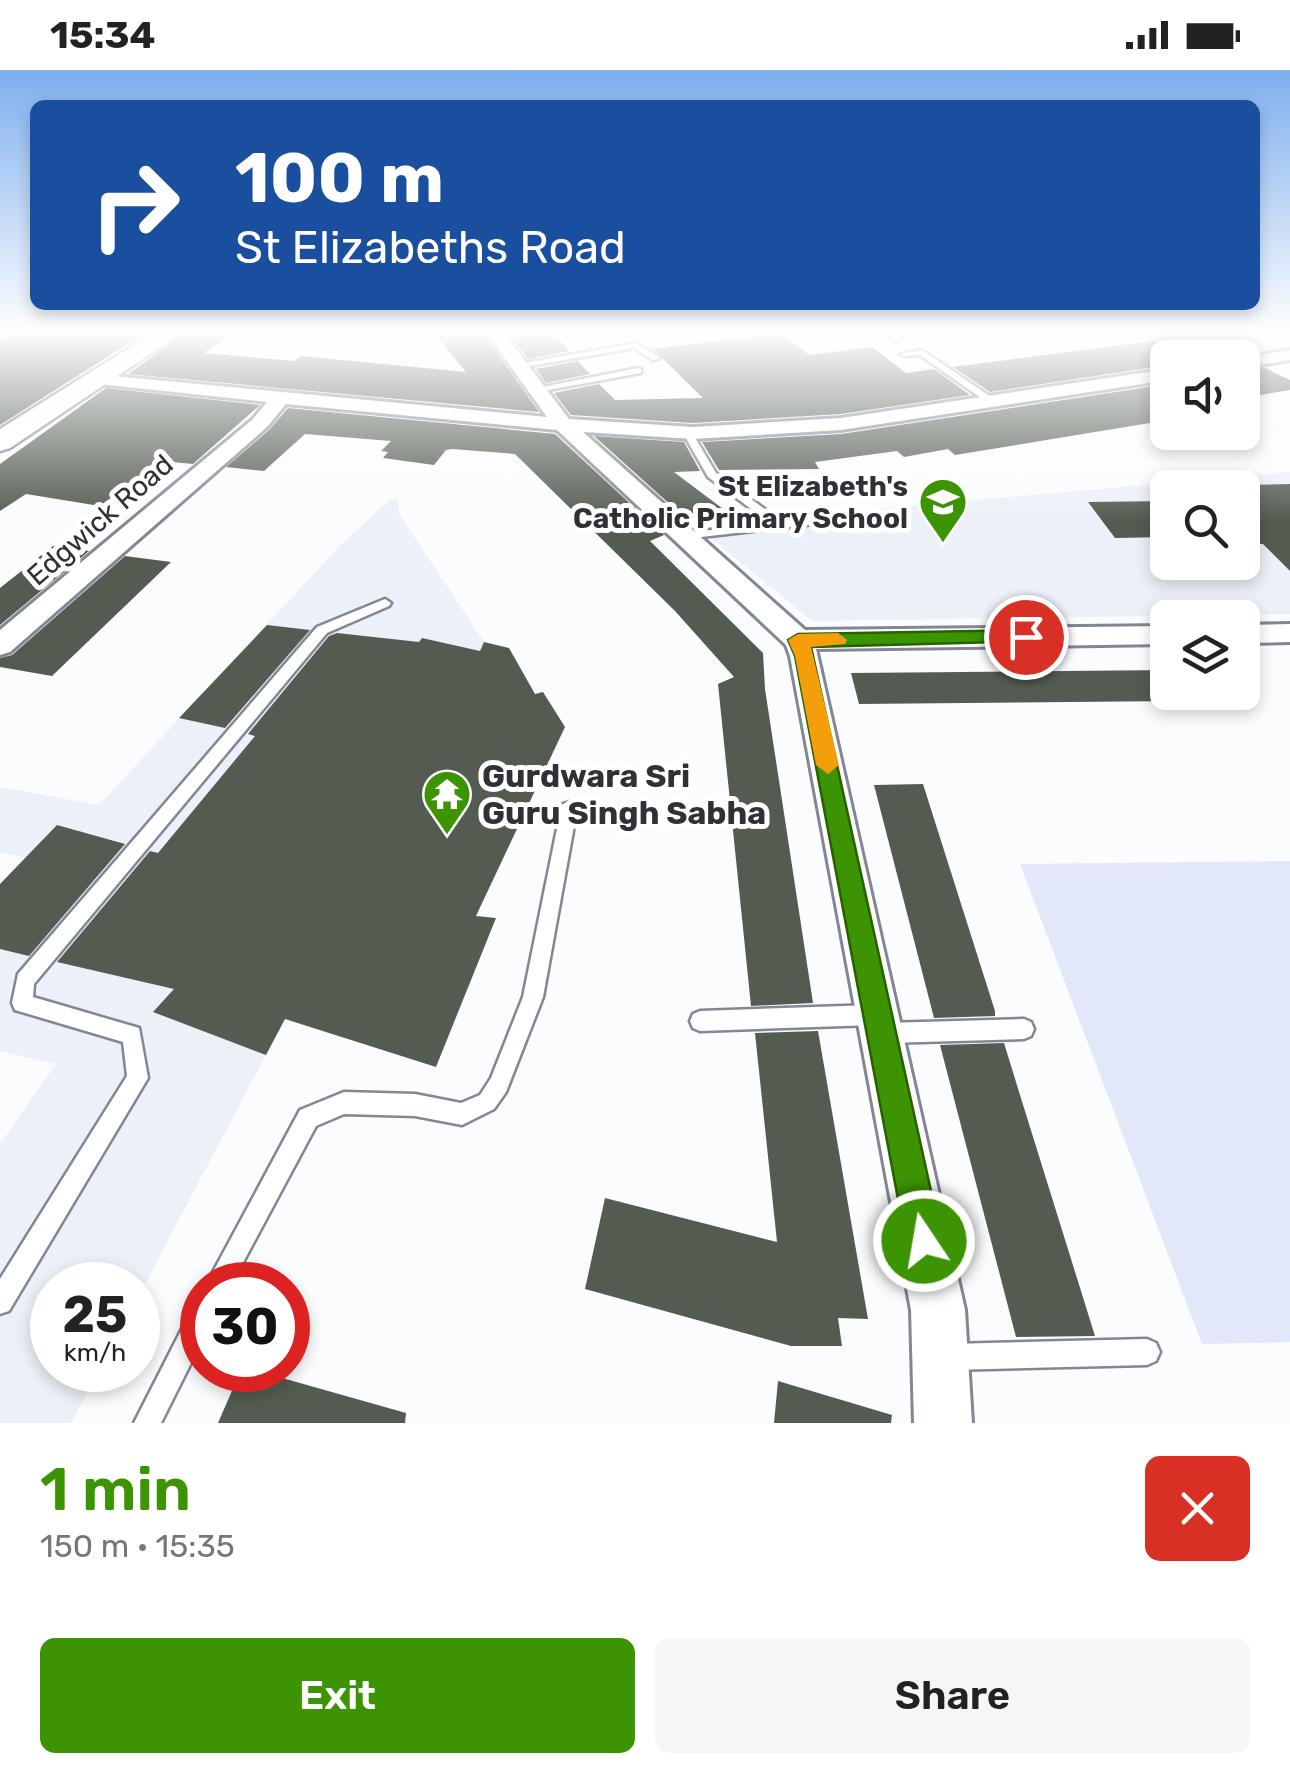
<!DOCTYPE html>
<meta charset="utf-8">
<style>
:root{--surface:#fff;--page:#f6f6f6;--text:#222;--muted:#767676;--accent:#3d9403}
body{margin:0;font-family:Rubik,sans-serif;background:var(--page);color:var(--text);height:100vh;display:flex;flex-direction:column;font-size:38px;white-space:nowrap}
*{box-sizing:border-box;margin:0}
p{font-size:32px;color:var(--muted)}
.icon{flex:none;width:55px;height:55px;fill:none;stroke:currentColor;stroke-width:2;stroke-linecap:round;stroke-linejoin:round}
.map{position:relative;height:1353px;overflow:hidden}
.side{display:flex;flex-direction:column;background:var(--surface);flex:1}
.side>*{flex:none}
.hud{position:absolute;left:30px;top:30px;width:1230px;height:210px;border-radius:15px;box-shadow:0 5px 15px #0003;background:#1a4fa0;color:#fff;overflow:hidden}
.tools{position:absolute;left:1150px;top:270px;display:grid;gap:20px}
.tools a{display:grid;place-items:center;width:110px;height:110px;border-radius:15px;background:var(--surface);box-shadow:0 5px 15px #0003;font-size:50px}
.speed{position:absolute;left:30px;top:1192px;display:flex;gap:20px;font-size:50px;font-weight:700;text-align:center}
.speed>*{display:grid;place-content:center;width:130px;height:130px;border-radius:50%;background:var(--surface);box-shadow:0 5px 15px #0003;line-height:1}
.speed small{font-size:25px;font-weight:400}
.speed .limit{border:15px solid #d22;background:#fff;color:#111}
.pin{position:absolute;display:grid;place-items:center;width:85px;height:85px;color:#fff;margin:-42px;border:5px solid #fff;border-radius:50%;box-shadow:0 2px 10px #0007}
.me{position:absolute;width:110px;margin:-55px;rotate:348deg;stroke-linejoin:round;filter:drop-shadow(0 0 8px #0008)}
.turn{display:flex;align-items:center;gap:35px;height:210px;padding:0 40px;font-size:45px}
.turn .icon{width:130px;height:130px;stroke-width:2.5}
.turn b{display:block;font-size:70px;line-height:85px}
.round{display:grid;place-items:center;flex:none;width:105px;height:105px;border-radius:15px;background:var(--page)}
.head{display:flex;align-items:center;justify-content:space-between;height:170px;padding:0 40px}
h1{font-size:60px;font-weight:600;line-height:75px;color:var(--accent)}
.primary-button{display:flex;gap:20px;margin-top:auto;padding:20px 40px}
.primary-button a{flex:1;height:115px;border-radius:15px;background:var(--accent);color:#fff;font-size:40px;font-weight:600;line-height:115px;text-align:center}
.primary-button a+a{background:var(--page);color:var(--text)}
.status{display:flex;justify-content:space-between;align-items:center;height:70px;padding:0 50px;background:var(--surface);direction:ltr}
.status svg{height:28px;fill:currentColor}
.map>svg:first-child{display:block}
.built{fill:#ecf0f8;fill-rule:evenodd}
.green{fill:#e1e8f9}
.building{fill:#545c51}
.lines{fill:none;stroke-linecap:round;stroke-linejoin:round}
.service-casing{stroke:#818794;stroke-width:5}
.minor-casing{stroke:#818794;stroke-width:6}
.secondary-casing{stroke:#818794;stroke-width:5}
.service{fill:#fff;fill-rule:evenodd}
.minor{fill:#fff;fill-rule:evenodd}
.secondary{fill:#fff;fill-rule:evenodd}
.route{fill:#3d9403;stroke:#286002;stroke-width:2.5}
.slow{fill:#f59e0b}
.labels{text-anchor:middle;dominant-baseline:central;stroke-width:10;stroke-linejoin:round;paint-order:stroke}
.far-poi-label{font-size:28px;font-weight:bold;fill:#2f3136;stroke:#fff;text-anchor:end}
.far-street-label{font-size:28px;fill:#2f3136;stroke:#fff}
.poi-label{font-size:32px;font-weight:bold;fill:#2f3136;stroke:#fff;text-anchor:start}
</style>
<div class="status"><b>15:34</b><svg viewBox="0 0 49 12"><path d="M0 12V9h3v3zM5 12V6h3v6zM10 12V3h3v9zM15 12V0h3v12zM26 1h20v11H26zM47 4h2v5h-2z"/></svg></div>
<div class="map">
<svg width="1290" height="1353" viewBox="0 0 1290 1353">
<rect width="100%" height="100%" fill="#fafcfe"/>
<g class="built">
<path d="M1290,402V544L812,551L695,455ZM1168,418H1242V492H1168Z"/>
<polygon points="398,429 399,444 484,572 138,1227 138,1215 52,1215 52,1300 99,1300 71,1353 0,1353 0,1074 56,994 0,981 0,837 40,791 0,782 0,717 99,735 338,478 389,430"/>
</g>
<polygon class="green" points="1290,791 1290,1272 1202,1274 1020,794"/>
<g class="building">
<polygon points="23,262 102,262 134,270 0,355 0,271"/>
<polygon points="187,262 233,262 204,283 294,291 301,286 466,302 433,262 482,262 539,342 128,304"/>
<polygon points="508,262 553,262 569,281 528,289"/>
<polygon points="781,263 809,285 872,277 906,303 934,299 970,325 841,344 693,353 571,345 554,323 599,314 615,330 703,328 653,279"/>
<polygon points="1168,269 1168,295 990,322 953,297"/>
<polygon points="578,291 590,304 546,313 536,299"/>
<polygon points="1265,298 1290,310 1290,320 1242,328 1242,302"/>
<polygon points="1168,314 1168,350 955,385 948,379 904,387 897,381 815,392 819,399 719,400 702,372 841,364"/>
<polygon points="106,318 260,335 193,394 161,391 100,436 26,424 0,441 0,394"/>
<polygon points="288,338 555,364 664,465 650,471 763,583 765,619 813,933 751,936 718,614 734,607 675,541 515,384 452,379 446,380 434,395 383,388 388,382 381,381 391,371 305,364 264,401 226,397 269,360"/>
<polygon points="594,366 684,372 700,401 674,402 727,442 693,455"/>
<polygon points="1290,414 1290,501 1263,474 1242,474 1242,415"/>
<polygon points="1168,431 1168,467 1115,468 1088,432"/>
<polygon points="53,476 89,481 0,555 0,518"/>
<polygon points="125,486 171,492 52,606 0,597 0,588 12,585"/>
<polygon points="267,555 310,560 225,658 179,648"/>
<polygon points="337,563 419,572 422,568 480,581 484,572 509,578 535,624 543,622 565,657 476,846 496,848 436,997 285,949 266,985 153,942 174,919 57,892 150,781 158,783 255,666 248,664 329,566"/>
<polygon points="1168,600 1168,622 1173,622 1179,631 859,634 851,603"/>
<polygon points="923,714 995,941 995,946 934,948 874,715"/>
<polygon points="57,755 125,774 29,886 0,879 0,814"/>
<polygon points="818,961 868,1249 838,1248 842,1276 791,1276 585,1219 605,1128 777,1172 755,963"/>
<polygon points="1004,973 1020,1025 1095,1266 1016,1267 940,975"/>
<polygon points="241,1300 254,1300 406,1343 405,1353 218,1353"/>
<polygon points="778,1311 892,1345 891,1353 774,1353"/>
</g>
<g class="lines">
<g class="service-casing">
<g id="service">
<polygon points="106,262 131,262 165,269 161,271"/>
<polygon points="635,273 660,288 653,290 634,278 518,298 514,295"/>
<polygon points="922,280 994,329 994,333 988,333 920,285 904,286 900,284"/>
<polygon points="638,298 641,299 641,303 537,322 533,319"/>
<polygon points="685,361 691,361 716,403 766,440 766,444 758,444 708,407 683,363"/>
<polygon points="846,445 850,446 850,450 684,469 678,466 684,463"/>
<polygon points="385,529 391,533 389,536 327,563 34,914 33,927 139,958 148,1008 9,1241 0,1244 0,1209 127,1006 123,972 15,940 12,933 18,904 317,557"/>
<polygon points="569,732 575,734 577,739 543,927 506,1022 494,1039 462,1055 415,1046 344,1044 316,1056 231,1215 206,1215 300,1040 344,1022 415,1024 461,1033 480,1025 491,1008 523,927 561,739 563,734"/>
<polygon points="874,935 881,938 884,945 881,952 874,955 700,961 693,958 690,951 693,944 700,941"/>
<polygon points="1024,949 1031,952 1034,959 1031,966 1024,969 886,973 879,970 876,963 879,956 886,953"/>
<polygon points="202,1234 202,1271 161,1353 134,1353 193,1237"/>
<polygon points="1147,1269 1156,1273 1160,1282 1156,1291 1147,1295 949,1300 940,1296 936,1287 940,1278 949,1274"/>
</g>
</g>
<g class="minor-casing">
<g id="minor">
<polygon points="486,262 503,262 569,349 693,357 841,348 1168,299 1168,310 841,360 693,369 583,362 805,560 1168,556 1168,574 816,579 965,1240 972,1353 914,1353 911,1240 790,586 786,575 557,360 286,334 267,357 10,582 0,585 0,560 253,349 267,332 99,314 92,312 92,304 547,347"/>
<polygon points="881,262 901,262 904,266 895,271"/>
<polygon points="1290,280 1290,290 1242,298 1242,288"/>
<polygon points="1290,554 1290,572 1242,573 1242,555"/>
</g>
</g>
<g class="secondary-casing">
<polygon id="secondary" points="155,262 183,262 10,378 0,381 0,359"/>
</g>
<use href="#service" class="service"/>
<use href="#minor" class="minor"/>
<use href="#secondary" class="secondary"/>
</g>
<linearGradient id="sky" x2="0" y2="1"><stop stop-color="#7eaeee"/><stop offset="0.58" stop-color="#fdfeff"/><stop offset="1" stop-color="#fdfeff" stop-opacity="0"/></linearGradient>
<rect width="1290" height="452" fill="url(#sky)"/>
<polygon class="route" points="1026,560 1036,567 1033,571 811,577 942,1171 937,1183 924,1189 912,1183 906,1171 795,586 788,570 798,564"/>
<polygon class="slow" points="838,563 847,570 845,574 811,577 839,695 828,704 816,695 795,586 788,570 798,564"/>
<defs>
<g id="school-pin" transform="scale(2.5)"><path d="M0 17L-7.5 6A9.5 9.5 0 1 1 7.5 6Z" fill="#3d9403" stroke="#fff"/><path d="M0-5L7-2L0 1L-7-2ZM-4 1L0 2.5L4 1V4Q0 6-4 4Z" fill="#fff"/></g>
<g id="temple-pin" transform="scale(2.5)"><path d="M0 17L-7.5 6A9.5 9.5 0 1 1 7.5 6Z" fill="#3d9403" stroke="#fff"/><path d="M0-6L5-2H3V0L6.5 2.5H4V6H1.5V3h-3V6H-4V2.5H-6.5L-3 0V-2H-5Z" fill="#fff"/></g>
</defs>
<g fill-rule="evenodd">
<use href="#school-pin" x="943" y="432"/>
<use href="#temple-pin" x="447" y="724"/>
</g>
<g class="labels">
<g class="far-poi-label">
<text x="908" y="416">St Elizabeth's<tspan x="908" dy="32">Catholic Primary School</tspan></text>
</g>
<g class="far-street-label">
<text transform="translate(100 450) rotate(-41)">Edgwick Road</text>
</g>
<g class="poi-label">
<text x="482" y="706">Gurdwara Sri<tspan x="482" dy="37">Guru Singh Sabha</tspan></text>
</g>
</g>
</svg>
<div class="tools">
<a><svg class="icon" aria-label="sound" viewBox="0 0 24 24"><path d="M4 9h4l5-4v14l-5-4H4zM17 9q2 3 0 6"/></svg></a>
<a><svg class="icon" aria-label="search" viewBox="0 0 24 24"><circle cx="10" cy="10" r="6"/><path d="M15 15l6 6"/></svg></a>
<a><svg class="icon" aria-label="layers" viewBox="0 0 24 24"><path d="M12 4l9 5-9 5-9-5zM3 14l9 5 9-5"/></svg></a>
</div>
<div class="speed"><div>25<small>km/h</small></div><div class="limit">30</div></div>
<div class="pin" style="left:1026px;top:567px;background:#d93025"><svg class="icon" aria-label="arrive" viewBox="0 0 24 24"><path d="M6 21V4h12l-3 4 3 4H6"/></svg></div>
<svg class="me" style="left:924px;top:1171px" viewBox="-20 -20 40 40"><circle r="17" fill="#3d9403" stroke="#fff" stroke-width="3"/><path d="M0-11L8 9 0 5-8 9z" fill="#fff"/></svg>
<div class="hud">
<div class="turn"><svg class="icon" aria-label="right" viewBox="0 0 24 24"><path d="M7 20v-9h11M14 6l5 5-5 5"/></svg><div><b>100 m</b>St Elizabeths Road</div></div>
</div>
</div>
<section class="side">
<div class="head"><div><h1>1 min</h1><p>150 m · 15:35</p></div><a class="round" style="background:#d93025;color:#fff"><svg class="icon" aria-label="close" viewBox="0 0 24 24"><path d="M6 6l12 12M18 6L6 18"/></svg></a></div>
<div class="primary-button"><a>Exit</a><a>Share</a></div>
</section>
